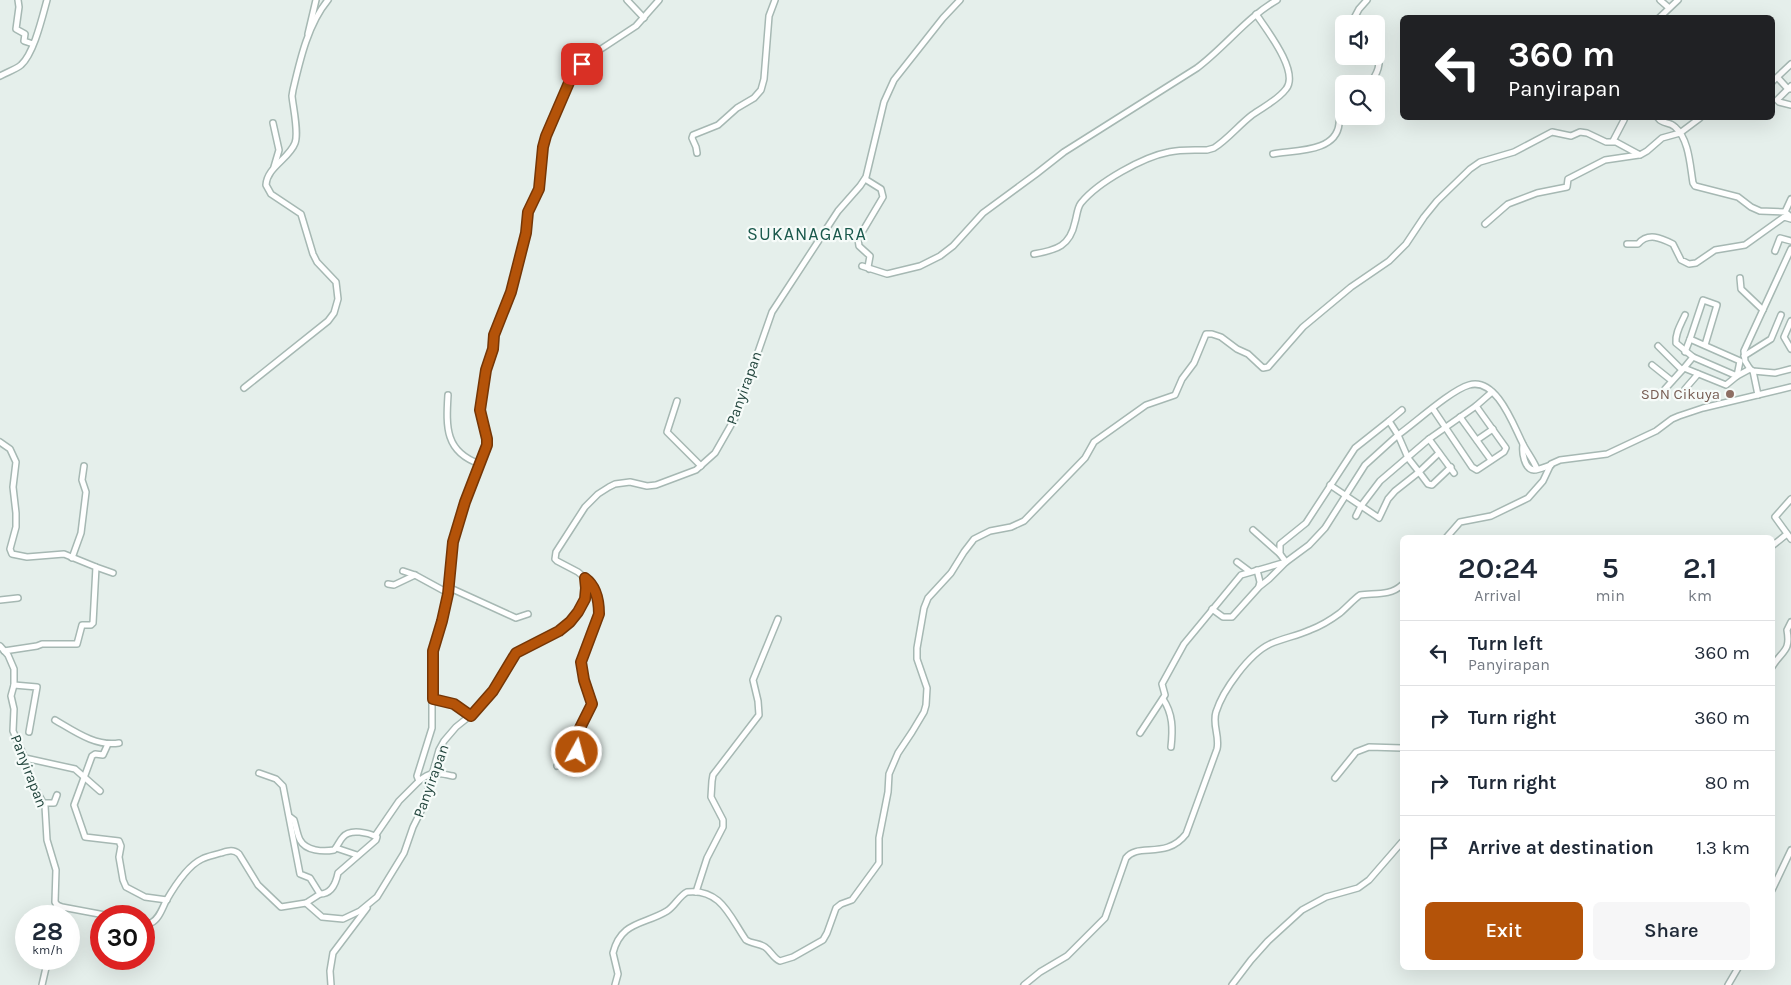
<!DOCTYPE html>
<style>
:root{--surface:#fff;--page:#f6f6f7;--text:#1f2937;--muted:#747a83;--line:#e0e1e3;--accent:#b45309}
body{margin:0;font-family:Karla,sans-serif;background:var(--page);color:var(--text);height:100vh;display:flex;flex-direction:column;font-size:19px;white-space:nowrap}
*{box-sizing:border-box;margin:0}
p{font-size:16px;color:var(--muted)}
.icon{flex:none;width:28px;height:28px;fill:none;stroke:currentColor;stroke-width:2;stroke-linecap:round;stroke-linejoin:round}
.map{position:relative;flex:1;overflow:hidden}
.details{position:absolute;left:1400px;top:535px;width:375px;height:435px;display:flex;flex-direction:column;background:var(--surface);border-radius:8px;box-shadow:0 5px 20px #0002}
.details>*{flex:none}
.hud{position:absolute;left:1400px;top:15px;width:375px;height:105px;border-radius:8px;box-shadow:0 5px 20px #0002;background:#202124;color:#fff;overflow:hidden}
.buttons{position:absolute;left:1335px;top:15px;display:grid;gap:10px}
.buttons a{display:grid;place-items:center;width:50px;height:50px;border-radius:8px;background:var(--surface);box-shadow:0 5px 20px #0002;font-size:25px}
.speed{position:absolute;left:15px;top:905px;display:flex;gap:10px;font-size:25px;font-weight:700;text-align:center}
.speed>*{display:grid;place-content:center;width:65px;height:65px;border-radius:50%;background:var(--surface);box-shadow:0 5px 20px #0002;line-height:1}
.speed small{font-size:12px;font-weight:400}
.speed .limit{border:8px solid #d22;background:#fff;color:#111}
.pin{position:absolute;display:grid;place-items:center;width:42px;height:42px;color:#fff;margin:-21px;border-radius:10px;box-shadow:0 2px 8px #0006}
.me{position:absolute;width:55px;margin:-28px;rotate:7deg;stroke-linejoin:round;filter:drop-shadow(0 0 4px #0008)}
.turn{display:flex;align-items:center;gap:18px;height:105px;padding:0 25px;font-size:22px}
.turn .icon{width:65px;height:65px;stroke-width:2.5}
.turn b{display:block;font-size:35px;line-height:42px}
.eta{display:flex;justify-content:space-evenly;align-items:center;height:85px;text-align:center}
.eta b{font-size:30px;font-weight:600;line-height:35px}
.cta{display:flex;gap:10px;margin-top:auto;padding:10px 25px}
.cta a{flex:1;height:58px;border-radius:8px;background:var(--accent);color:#fff;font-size:20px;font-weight:600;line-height:58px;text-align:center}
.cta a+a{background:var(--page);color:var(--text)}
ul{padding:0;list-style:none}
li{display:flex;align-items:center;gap:15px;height:65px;padding:0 25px;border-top:1px solid var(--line)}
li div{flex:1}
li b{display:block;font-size:19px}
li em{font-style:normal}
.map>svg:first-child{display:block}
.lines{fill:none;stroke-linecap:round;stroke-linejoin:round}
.minor-casing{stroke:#a6b8b3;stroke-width:8}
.minor{stroke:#fff;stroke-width:5}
.route-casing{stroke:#753606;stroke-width:12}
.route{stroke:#b45309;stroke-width:9}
.education-dot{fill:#8d6e63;stroke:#f6fbf9;stroke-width:2}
.labels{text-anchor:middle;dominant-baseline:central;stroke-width:4.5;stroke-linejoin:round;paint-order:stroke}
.street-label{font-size:15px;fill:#21443c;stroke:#f6fbf9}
.education-label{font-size:15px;fill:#785e54;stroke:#f6fbf9;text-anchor:end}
.quarter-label{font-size:18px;letter-spacing:1px;fill:#1a594c;stroke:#f6fbf9}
</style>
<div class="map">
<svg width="1791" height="985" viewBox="0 0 1791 985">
<rect width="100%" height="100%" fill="#e5efeb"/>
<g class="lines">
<g class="minor-casing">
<g id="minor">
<polyline points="18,0 19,7 16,29 25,34 24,41 33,44"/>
<polyline points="627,0 644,18"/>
<polyline points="1660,0 1668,7"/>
<polyline points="1659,18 1678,0"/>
<polyline points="1351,24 1359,9 1367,0"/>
<polyline points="308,34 316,0"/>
<path d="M0,76C7,72 15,70 21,65C34,53 42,18 47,0"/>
<polyline points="1778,78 1788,89 1790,89"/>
<polyline points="1772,82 1791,64"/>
<path d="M1369,84C1377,75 1383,62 1376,51"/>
<polyline points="1791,86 1777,100 1779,102 1791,105"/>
<path d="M1658,118C1663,125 1669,121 1675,127C1689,139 1690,165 1693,183L1695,186L1738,197L1751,207L1760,211L1785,212L1791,217"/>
<polyline points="1359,120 1359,116"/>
<polyline points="273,123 279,150 274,167"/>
<polyline points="1613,141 1624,120"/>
<polyline points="697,153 696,147 692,138 693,135 718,125 737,108 754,98 761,90 764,79 769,16 775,0"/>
<path d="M1273,154C1293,150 1336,153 1339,124C1340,116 1338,107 1344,101"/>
<polyline points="865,179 881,189 883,197 858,239 859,246 870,256 868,267 869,269"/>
<polyline points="1785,212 1791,199"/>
<polyline points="1485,224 1508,204 1537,193 1567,187 1568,179 1605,160 1639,155"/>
<path d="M1627,244H1638C1648,232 1661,238 1673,244L1681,260L1689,264L1696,263L1715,250L1745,245L1784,217L1791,219"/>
<polyline points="1791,249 1744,351 1745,361 1750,369 1753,371 1775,373 1791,369"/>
<polyline points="1775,251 1780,238 1791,241"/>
<path d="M1034,254C1057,250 1070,246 1075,222C1077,216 1077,208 1081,203C1098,182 1143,157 1169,152C1181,149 1195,150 1207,150L1214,148C1228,139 1239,125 1252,115C1263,107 1278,100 1286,89C1300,72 1266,29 1256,14"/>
<path d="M862,266L887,274L920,266L940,256L953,246L983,213L1036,174L1064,152L1197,68C1225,47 1246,18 1277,0"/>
<polyline points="1740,278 1741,289 1763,310"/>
<path d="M1685,315C1681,324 1675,333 1676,343L1693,357"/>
<polyline points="1791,321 1784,337 1791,349"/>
<polyline points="1658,346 1682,370"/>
<polyline points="1685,352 1690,339"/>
<polyline points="1744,356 1771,339 1781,315"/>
<polyline points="1652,365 1672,381"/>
<polyline points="1684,368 1693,357 1737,376 1740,361 1690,339 1703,300 1717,305 1705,345"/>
<polyline points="1753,371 1758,395"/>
<path d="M244,388L328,321L334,313L338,299L336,282L317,262L313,254L301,214L271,194L266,185C267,167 289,159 295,143C299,133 293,107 292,96L293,90C300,60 308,24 328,0"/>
<polyline points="1665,389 1684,368 1726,385 1737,376 1750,369"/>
<polyline points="1685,389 1698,374"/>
<path d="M448,395C446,427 445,452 480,464"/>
<polyline points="677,401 667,432 701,466"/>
<polyline points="1433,409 1472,467 1477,470 1504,452 1506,448 1476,406"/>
<polyline points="1460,417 1491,460"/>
<polyline points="1389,421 1402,410"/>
<polyline points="1429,439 1454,473"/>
<polyline points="1477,440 1493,429"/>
<polyline points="0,442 10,449 16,462 13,487 16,513 16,527 10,549 12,554 27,557 64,554 96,567 93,623 91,625 82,625 77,644 42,644 37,646 4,651"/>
<path d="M1523,445C1522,452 1524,469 1534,470C1539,470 1547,466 1551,465"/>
<polyline points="1330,485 1379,518 1388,499 1395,491 1419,472 1428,484 1432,485 1451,467"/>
<polyline points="1791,499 1775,517 1791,539"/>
<polyline points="1356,516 1361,506 1380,481 1429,439 1476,406 1492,392"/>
<polyline points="1253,530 1280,554"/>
<polyline points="1446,538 1460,522 1491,516 1528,498 1543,481 1551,464 1560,460 1607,454 1656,431 1672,419 1679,416 1703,408 1791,387"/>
<polyline points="1772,546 1787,534"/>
<polyline points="72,558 81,533 86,492 82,480 84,466"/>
<polyline points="1237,562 1249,571"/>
<polyline points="96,567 113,573"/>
<polyline points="1257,570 1260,582 1259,586"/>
<polyline points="403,571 415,575 448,593"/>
<polyline points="388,584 394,585 415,575"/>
<polyline points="448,587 516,618 528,614"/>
<polyline points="0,600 18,598"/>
<path d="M1212,609L1223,617H1232L1259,587L1269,579L1286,562L1280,554V544L1306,523L1355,448L1389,421L1398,435C1415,423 1451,390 1469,385C1496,377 1513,424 1522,442C1526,451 1533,459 1537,469"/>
<polyline points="0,646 8,655 14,669 14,685 11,696 14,709 13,731 27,763 32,783 45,806 47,840 56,870 55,902 57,905 62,907 110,916"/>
<path d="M1772,667C1782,650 1791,652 1787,630L1791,622"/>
<polyline points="14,685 37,687 29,732"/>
<polyline points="433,699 454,704 471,715"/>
<path d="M1163,699C1173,714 1173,729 1171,747"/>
<path d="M55,720C74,731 96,747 119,743"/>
<polyline points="1140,733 1165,695 1162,684 1184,644 1241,575 1286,562 1309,545 1325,528 1365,465 1398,435 1408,458 1419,472 1439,453"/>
<polyline points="108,744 103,755 95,754 92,756 74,805 84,834 85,837 119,841 121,846 119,857 123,880 126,887 145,897 167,900"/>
<polyline points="25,758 75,769 100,791"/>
<path d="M557,766L565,763L577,752L579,730L591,704L584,681L581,662L599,614C599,601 597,587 585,578"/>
<polyline points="259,773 276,779 283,786 300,874 310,878 320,894 306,903"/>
<path d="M453,776C437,773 432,770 419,781L417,776L432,728V661L448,593L453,542L465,502L487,445V439L480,410L486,370L492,355L496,330L511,291L526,233L528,212L539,189L543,147L546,136L567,88L576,70L595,53L636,26L659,0"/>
<polyline points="1335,778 1356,752 1369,747 1402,748"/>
<polyline points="44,803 54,803 57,795"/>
<path d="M290,817L294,820C296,826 297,834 300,840C306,851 323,852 334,850C338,846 339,841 343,837C350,828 369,833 377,837L376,840L338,873C336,883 332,894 320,894"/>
<polyline points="375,836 399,801 419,781"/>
<polyline points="336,848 357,855"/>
<polyline points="1772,890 1791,850"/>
<polyline points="696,892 707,858 723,827 723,820 711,797 712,781 713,775 759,715 758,701 753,680 778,619"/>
<polyline points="55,916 57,905"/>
<path d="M144,923H151C159,919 162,909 166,901C174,887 187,866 202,859C208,856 215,855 221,853C228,851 233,849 239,854L258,885L281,907L306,903L322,917L343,919L360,911L377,897L404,853L413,827L423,807L439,750L444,741L456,727L471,715L488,698L516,653L559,631L570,622L578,612L585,599L587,588L585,578L578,572L557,561L555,559L556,552L585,507L598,494L609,487L615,484L630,482L647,486L656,485L696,470L715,453L735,418L772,312L838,211L860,186L866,177L884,102L894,80L943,18L960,0"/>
<polyline points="42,985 48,959"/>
<polyline points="331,985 330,971 333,953 367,908"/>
<path d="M615,985L618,974L613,953C621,921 644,925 667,911C675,906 679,896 687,892C721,888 730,917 746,940C752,944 759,943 765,947C771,951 773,958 780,961L793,957L823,940L827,933L836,908L841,904L852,900L879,863V838L888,792L889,774L898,753L912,732L924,712L926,705L927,688L917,659V648L924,608L928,598L951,573L964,552L974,539L990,531L1011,527L1024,521L1085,458L1094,442L1146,405L1175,395L1182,379L1194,363L1206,334H1212L1221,337L1237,349L1248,354L1263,368L1268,367L1303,327L1351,287L1389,261L1406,244L1424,217L1437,201L1470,169L1480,162L1514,152L1552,132L1571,136L1580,132L1587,133L1606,142H1616L1640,155L1647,151L1662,138L1680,133L1700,118"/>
<path d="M1024,985L1040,972L1067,956L1105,918L1126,858C1138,842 1166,860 1186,834L1217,749C1220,736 1212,725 1216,712C1223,690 1249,654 1270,644C1283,638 1297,636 1310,630C1318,627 1332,619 1340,613C1347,607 1353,600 1360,595C1375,593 1390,596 1402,585"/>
<polyline points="1232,985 1251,960 1268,941 1302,910 1326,897 1358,888 1369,880 1402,842"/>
<polyline points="1728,985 1738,968"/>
</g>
</g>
<use href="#minor" class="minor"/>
</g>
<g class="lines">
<g class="route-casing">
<path id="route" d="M577,752L579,730L592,704L584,680L581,662L599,614C599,601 596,586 585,578L586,588L585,599L578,612L570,622L559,631L516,653L493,691L471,716L454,704L433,699V651L442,621L448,594L453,542L465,502L487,445V439L480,410L486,370L493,349L494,335L511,292L526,233L528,212L539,189L543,147L546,136L571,78L582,64"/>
</g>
<use href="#route" class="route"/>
</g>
<circle class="education-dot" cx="1730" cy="394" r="5"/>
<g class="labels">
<g class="street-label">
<text transform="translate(744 388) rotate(-70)">Panyirapan</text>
<text transform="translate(29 771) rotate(69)">Panyirapan</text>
<text transform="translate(431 781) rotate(-70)">Panyirapan</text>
</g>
<g class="education-label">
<text x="1720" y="394">SDN Cikuya</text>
</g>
<g class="quarter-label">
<text x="807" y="234">SUKANAGARA</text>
</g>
</g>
</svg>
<div class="buttons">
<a><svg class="icon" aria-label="sound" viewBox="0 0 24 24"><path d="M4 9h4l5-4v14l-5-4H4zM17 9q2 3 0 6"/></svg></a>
<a><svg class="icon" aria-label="search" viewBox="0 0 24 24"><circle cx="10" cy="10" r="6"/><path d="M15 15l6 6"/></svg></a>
</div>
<div class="speed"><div>28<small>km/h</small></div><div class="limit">30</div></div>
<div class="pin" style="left:582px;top:64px;background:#d93025"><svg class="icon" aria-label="arrive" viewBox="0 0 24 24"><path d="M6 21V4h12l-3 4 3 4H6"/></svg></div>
<svg class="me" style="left:577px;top:752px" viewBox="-20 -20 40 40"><circle r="17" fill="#b45309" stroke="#fff" stroke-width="3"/><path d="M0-11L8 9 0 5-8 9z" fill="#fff"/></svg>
<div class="hud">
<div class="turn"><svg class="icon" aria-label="left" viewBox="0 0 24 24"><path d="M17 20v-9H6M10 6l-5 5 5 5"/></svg><div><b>360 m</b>Panyirapan</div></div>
</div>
<section class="details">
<div class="eta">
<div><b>20:24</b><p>Arrival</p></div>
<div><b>5</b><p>min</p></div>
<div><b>2.1</b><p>km</p></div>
</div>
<ul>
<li><svg class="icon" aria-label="left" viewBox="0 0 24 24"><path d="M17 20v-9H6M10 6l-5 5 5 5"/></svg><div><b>Turn left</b><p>Panyirapan</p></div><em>360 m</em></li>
<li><svg class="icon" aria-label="right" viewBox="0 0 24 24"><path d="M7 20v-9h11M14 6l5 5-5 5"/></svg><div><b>Turn right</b></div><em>360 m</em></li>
<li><svg class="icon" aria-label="right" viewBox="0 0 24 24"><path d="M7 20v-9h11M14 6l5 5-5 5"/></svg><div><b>Turn right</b></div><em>80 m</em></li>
<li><svg class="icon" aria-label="arrive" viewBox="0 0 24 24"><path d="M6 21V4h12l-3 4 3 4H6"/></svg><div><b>Arrive at destination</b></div><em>1.3 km</em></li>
</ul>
<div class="cta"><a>Exit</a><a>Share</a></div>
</section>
</div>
